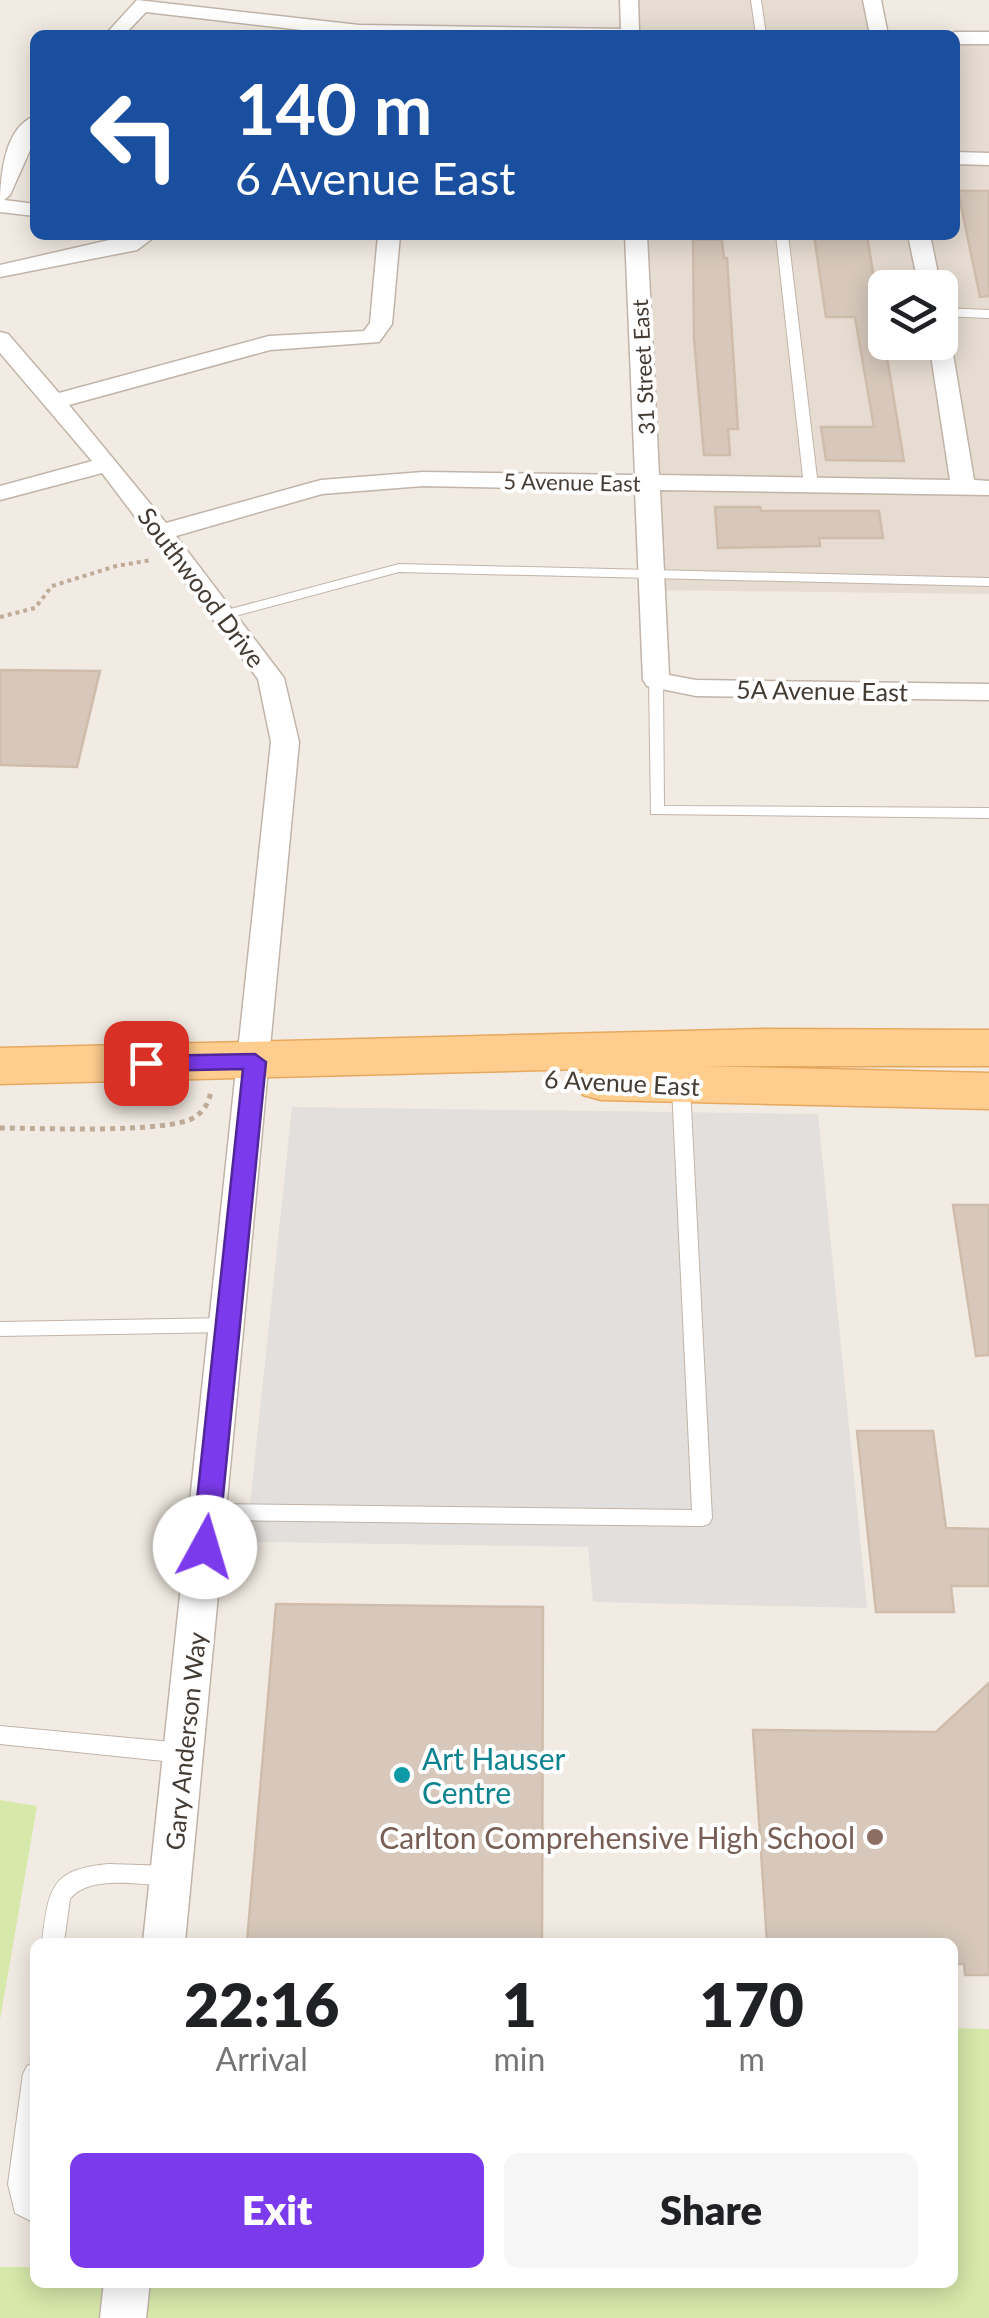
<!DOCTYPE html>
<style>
:root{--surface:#fff;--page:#f6f6f6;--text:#202124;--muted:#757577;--accent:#7c3aed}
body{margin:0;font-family:Lato,sans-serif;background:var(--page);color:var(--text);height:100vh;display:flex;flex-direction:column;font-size:38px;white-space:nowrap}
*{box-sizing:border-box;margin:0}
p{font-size:32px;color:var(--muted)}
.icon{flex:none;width:55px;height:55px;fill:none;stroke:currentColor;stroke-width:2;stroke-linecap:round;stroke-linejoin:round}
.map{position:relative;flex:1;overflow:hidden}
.side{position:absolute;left:30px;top:1938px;width:928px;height:350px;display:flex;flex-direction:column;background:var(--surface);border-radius:15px;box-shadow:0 5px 25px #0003}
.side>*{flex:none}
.guide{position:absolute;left:30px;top:30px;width:930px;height:210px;border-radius:15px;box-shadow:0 5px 25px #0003;background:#1a4fa0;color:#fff;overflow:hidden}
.tools{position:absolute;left:868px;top:270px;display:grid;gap:20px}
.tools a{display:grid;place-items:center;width:90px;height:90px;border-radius:15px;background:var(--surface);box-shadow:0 5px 25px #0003;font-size:50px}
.pin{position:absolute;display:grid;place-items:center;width:85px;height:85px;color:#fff;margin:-42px;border-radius:20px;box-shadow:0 5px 15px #0006}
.me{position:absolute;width:110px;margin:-55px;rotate:6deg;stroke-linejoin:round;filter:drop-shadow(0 0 8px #0008)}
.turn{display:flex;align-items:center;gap:35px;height:210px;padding:0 40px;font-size:45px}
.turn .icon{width:130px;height:130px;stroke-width:2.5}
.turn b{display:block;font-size:70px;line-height:85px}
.eta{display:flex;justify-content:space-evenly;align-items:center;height:170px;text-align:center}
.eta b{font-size:60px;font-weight:800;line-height:70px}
.button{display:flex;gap:20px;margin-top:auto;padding:20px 40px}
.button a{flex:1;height:115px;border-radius:15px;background:var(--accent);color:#fff;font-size:40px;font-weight:800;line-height:115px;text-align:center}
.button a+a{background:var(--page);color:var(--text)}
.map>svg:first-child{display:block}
.residential{fill:#e6dcd1;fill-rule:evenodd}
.green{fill:#d6e8aa}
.parking{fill:#e2dfdc}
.building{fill:#d7c8bb;stroke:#cfbcab;stroke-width:2.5}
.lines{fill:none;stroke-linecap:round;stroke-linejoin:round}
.lane-casing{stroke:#c1b4a9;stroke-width:2}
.street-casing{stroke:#c1b4a9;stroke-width:3}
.primary-casing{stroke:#e6a85d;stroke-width:3}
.path-far1{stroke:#c0ab97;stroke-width:4;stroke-dasharray:4 4;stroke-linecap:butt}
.path{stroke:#c0ab97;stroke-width:5;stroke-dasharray:5 5;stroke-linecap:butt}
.lane{fill:#fff;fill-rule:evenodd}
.street{fill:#fff;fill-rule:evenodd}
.primary{fill:#ffce8f;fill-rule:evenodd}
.route{fill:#7c3aed;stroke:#51269a;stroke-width:2.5}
.culture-dot{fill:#0f9aa8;stroke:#fff;stroke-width:4}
.education-dot{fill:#8d6e63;stroke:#fff;stroke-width:4}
.labels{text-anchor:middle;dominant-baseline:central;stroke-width:8;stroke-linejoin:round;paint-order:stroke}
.far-street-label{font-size:22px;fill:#443b33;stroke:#fff}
.street-label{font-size:25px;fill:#443b33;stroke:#fff}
.near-culture-label{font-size:30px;fill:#0d838f;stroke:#fff;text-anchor:start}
.near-education-label{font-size:30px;fill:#785e54;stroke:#fff;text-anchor:end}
</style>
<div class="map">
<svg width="989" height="2318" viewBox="0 0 989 2318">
<rect width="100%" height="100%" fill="#f2ebe3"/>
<g class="residential">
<polygon points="631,0 876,0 884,35 632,35"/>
<path d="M955,39H989V594L646,590L639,235H955ZM885,288H940V342H885Z"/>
</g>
<g class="green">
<polygon points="0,1800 37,1806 0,2020"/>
<polygon points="953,2028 989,2029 989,2318 0,2318 0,2267 35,2267 35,2282 952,2282"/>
</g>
<polygon class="parking" points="292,1107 818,1114 867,1608 593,1602 588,1547 246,1542"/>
<g class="building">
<polygon points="958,191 989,191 989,296 980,297"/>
<polygon points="814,235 867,236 904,461 826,460 821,427 874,427 855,317 826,317"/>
<polygon points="693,240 722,240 724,258 727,258 738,429 728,429 730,455 704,455 694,338"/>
<polygon points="715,507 760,507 761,511 879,511 883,538 819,538 820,546 718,548"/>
<polygon points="0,670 100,671 77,767 0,765"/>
<polygon points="953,1205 989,1205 989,1355 976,1356"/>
<polygon points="857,1431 933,1431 946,1528 989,1529 989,1586 951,1586 954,1612 876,1612"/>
<polygon points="276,1604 543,1607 542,1942 247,1942"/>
<polygon points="989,1683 989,1975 965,1975 964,1964 952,1964 952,1942 767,1942 753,1730 936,1732"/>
</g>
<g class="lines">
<g class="lane-casing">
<g id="lane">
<polygon points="751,0 761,0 766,35 756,35"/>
<polygon points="776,235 788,235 818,486 811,490 804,486"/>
<polygon points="940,308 989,310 989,318 940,316"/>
<polygon points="399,564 989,578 989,586 399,572 224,619 217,615 219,612"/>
<polygon points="656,676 663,680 664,806 989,808 989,818 651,814 649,680"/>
<polygon points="681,1081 690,1087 712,1518 709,1524 702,1526 208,1520 201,1518 198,1512 201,1506 208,1504 692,1510 672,1087"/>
<polygon points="228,1318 235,1320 237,1325 235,1330 228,1332 0,1336 0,1322"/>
<polygon points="0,1726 183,1743 191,1746 194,1753 191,1760 183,1763 0,1744"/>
<path d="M109,1864L170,1866L178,1869L181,1876L178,1883L170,1886C142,1885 89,1874 70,1899L64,1942H42C49,1890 49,1869 109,1864Z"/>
<polygon points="35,2062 35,2162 32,2184 35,2223 15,2213 8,2184 23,2074 27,2066"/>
</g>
</g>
<g class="street-casing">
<g id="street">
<polygon points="137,0 359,25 621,29 620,0 638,0 639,30 645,35 345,35 146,12 124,35 105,35"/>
<polygon points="863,0 881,0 888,35 870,35"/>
<polygon points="955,32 989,32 989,44 955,44 955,35 948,35"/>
<path d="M35,116V139L10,195L4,200L35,204V216L0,212C0,183 2,128 35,116Z"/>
<polygon points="955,152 989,153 989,165 955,164"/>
<polygon points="131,235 157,235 137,250 0,277 0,265"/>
<polygon points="378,235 400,235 392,324 379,342 270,350 69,405 166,523 321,480 423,472 635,475 625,235 647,235 659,475 950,480 929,342 940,342 940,335 951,342 974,480 989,481 989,495 660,490 669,675 696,680 989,684 989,700 696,696 647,686 643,680 635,490 423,486 322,494 176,536 284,678 299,742 185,1942 143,1942 271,742 258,679 102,473 0,500 0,486 92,461 0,353 0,332 8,334 59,393 269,336 364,331 370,323"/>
<polygon points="908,235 930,235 941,288 940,289 919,288"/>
<polygon points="104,2282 150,2282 146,2318 100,2318"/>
</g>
</g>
<g class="primary-casing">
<polygon id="primary" points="764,1029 989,1030 989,1066 701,1066 989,1073 989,1109 601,1100 583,1095 576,1082 583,1069 0,1084 0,1048"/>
</g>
<polyline class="path-far1" points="0,617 35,608 52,586 116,566 152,560"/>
<path class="path" d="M0,1128C37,1128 170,1134 195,1117C205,1110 209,1102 211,1091"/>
<use href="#lane" class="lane"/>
<use href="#street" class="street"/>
<use href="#primary" class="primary"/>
</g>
<polygon class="route" points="255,1054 266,1062 218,1547 214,1554 205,1558 196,1554 192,1547 243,1069 146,1071 135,1063 146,1056"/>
<circle class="culture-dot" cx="402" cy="1775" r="10"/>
<circle class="education-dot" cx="875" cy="1837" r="10"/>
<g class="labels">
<g class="far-street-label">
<text transform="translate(643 367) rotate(-93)">31 Street East</text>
<text transform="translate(572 482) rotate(1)">5 Avenue East</text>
</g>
<g class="street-label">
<text transform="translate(202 587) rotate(53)">Southwood Drive</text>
<text transform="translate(822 690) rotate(1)">5A Avenue East</text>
<text transform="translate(622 1082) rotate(3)">6 Avenue East</text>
<text transform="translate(185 1741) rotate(-84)">Gary Anderson Way</text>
</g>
<g class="near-culture-label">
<text x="422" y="1758">Art Hauser<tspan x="422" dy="34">Centre</tspan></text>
</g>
<g class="near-education-label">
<text x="855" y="1837">Carlton Comprehensive High School</text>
</g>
</g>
</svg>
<div class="tools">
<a><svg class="icon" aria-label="layers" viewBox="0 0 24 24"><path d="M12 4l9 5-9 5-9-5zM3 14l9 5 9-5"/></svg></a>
</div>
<div class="pin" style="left:146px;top:1063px;background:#d93025"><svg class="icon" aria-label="arrive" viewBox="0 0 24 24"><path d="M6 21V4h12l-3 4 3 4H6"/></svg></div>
<svg class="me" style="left:205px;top:1547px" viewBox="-20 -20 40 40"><circle r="19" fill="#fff"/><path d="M0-13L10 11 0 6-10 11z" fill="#7c3aed"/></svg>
<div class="guide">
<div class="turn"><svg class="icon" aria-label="left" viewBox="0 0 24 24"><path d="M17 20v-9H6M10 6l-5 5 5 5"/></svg><div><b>140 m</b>6 Avenue East</div></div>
</div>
<section class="side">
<div class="eta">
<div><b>22:16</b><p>Arrival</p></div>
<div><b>1</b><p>min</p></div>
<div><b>170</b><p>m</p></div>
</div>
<div class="button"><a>Exit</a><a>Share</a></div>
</section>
</div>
